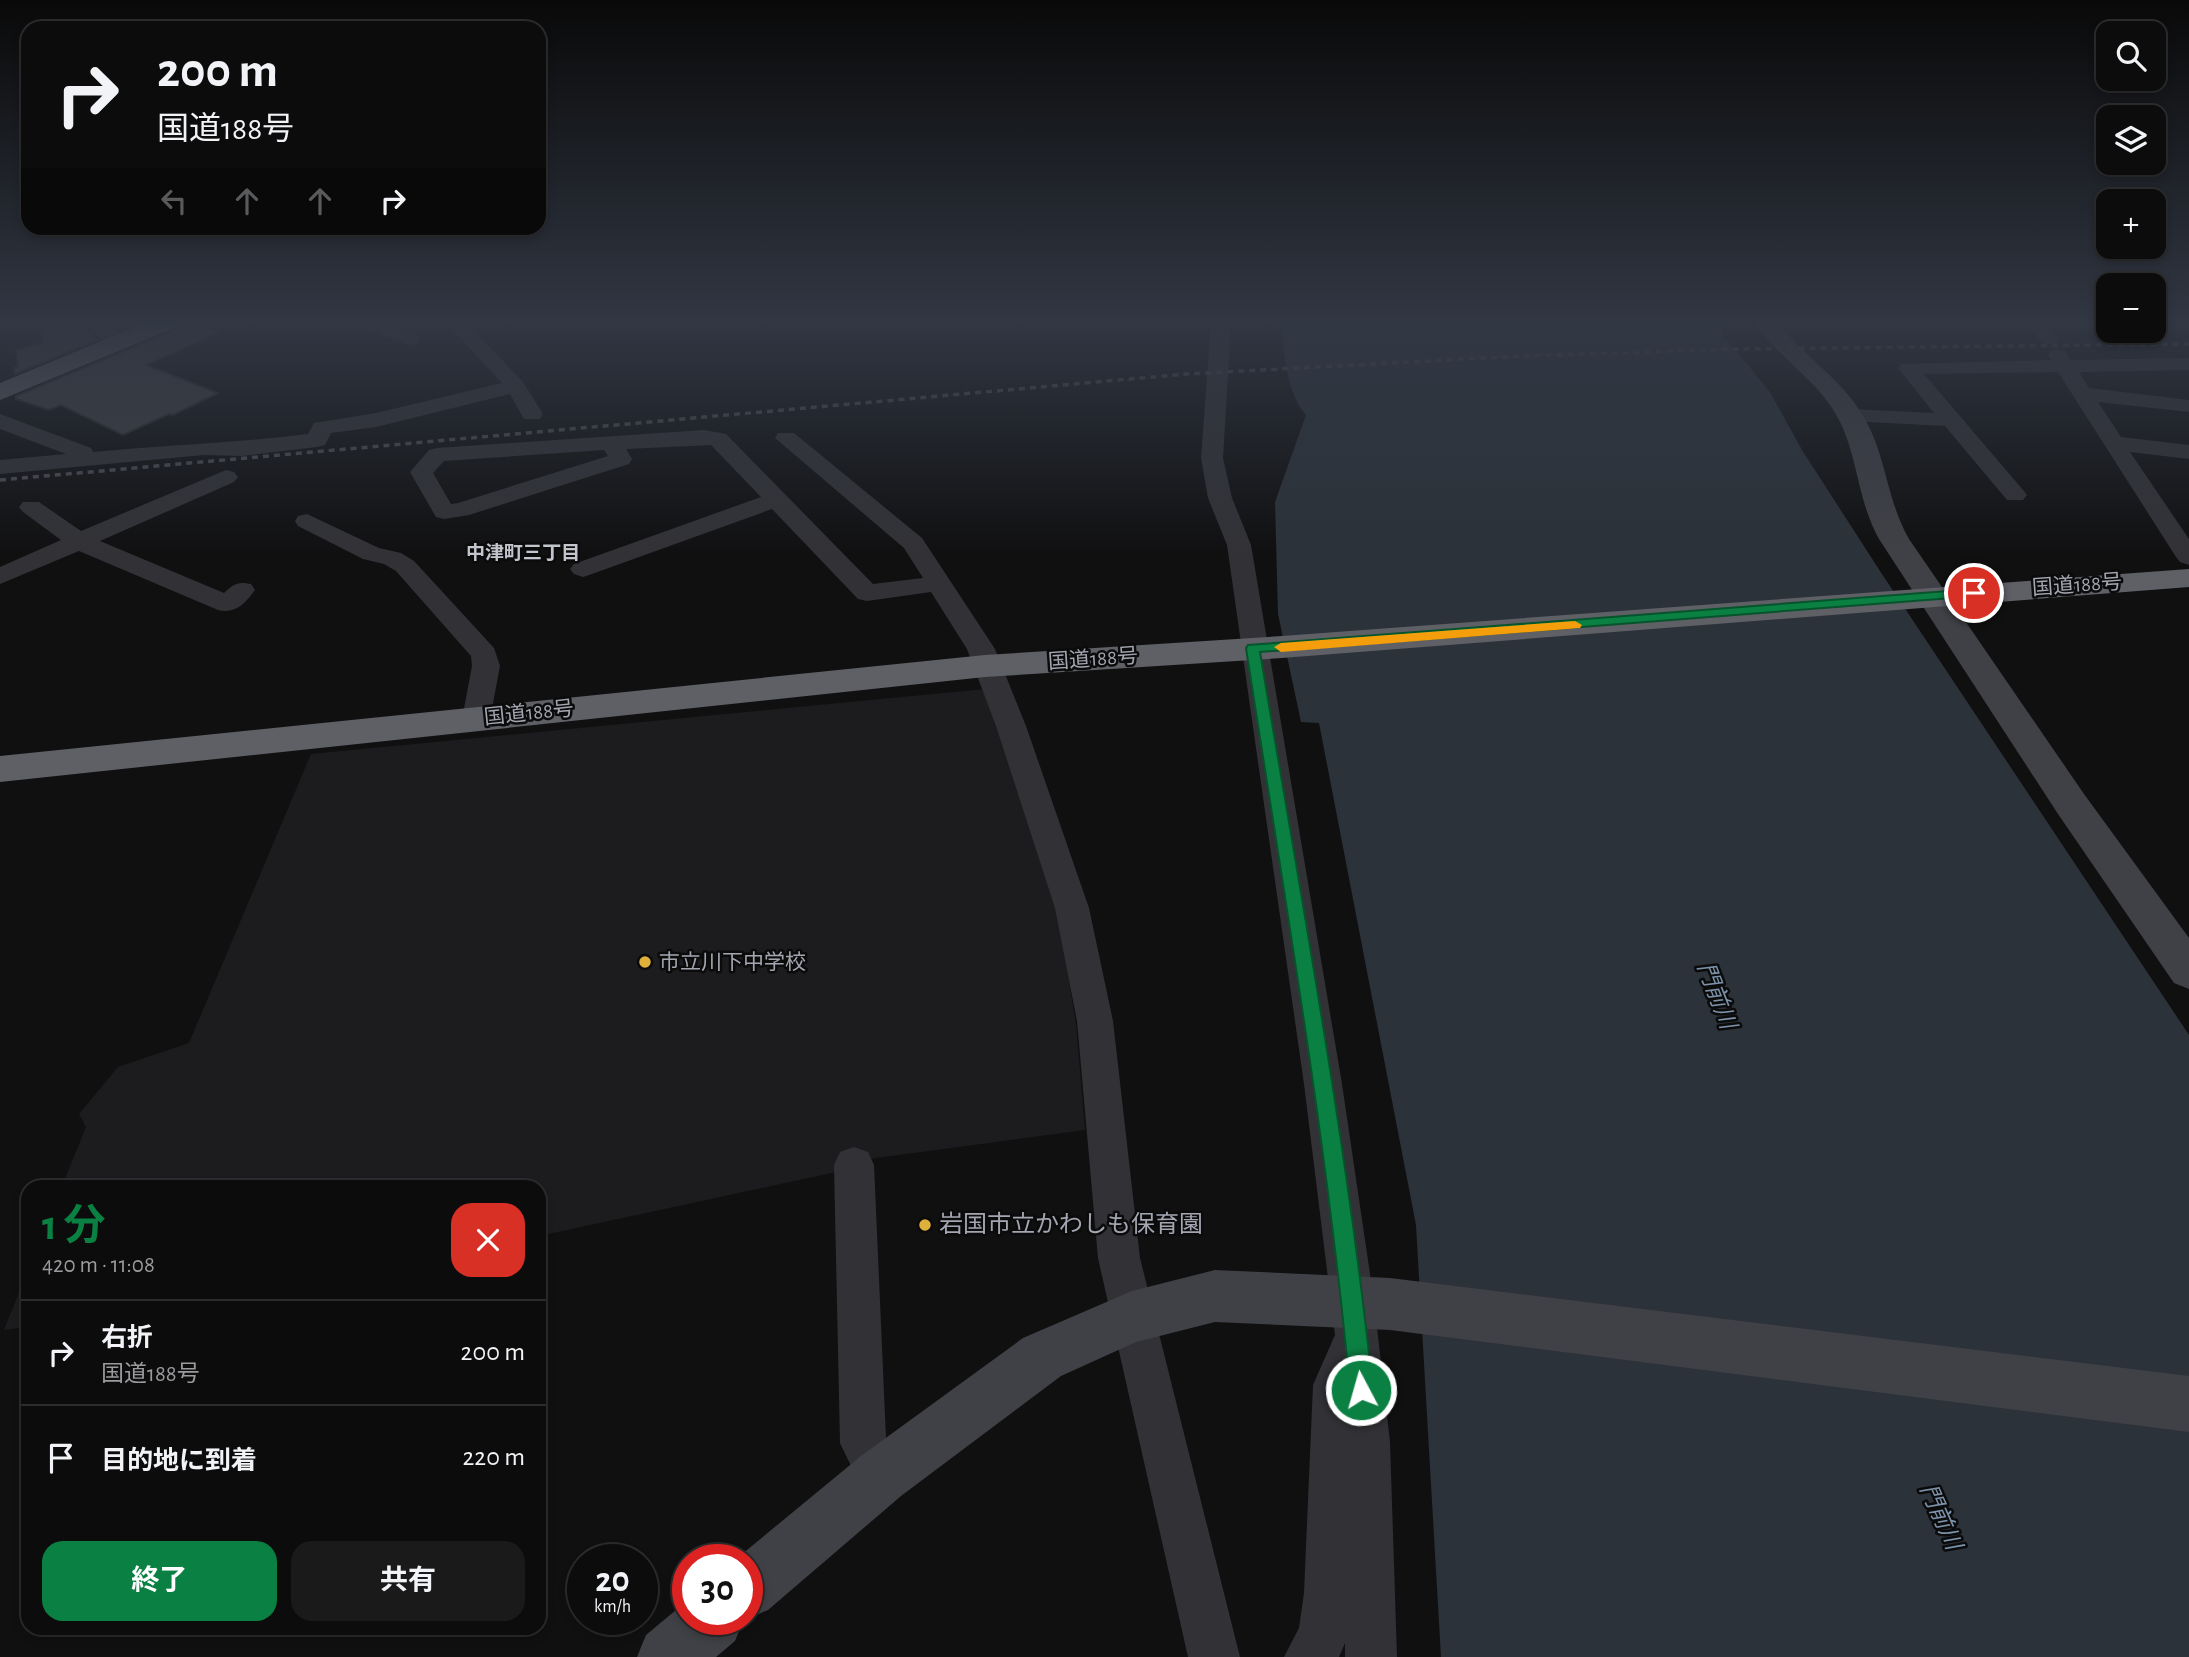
<!DOCTYPE html>
<html lang="ja">
<meta charset="utf-8">
<style>
:root{--surface:#0c0c0d;--page:#1a1a1b;--text:#f1f3f6;--muted:#9a9b9d;--line:#2c2c2e;--accent:#0b8043}
body{margin:0;font-family:"Alegreya Sans","Noto Sans JP",sans-serif;background:var(--page);color:var(--text);height:100vh;display:flex;flex-direction:column;font-size:26px;white-space:nowrap}
*{box-sizing:border-box;margin:0}
p{font-size:23px;color:var(--muted)}
.icon{flex:none;width:38px;height:38px;fill:none;stroke:currentColor;stroke-width:2;stroke-linecap:round;stroke-linejoin:round}
.map{position:relative;flex:1;overflow:hidden}
.drawer{position:absolute;left:21px;top:1180px;width:525px;height:455px;display:flex;flex-direction:column;background:var(--surface);border-radius:21px;box-shadow:0 4px 10px #0003,0 0 0 2px var(--line)}
.drawer>*{flex:none}
.top-card{position:absolute;left:21px;top:21px;width:525px;height:214px;border-radius:21px;box-shadow:0 4px 10px #0003,0 0 0 2px var(--line);background:#0c0c0d;color:var(--text);overflow:hidden}
.fabs{position:absolute;left:2096px;top:21px;display:grid;gap:14px}
.fabs a{display:grid;place-items:center;width:70px;height:70px;border-radius:14px;background:var(--surface);box-shadow:0 4px 10px #0003,0 0 0 2px var(--line);font-size:35px}
.speed{position:absolute;left:567px;top:1544px;display:flex;gap:14px;font-size:35px;font-weight:700;text-align:center}
.speed>*{display:grid;place-content:center;width:91px;height:91px;border-radius:50%;background:var(--surface);box-shadow:0 4px 10px #0003,0 0 0 2px var(--line);line-height:1}
.speed small{font-size:18px;font-weight:400}
.speed .limit{border:10px solid #d22;background:#fff;color:#111}
.pin{position:absolute;display:grid;place-items:center;width:60px;height:60px;color:#fff;margin:-30px;border:4px solid #fff;border-radius:50%;box-shadow:0 2px 7px #0007}
.me{position:absolute;width:77px;margin:-38px;rotate:354deg;stroke-linejoin:round;filter:drop-shadow(0 0 5px #0008)}
.turn{display:flex;align-items:center;gap:24px;height:147px;padding:0 21px;font-size:32px}
.turn .icon{width:91px;height:91px;stroke-width:2.5}
.turn b{display:block;font-size:49px;line-height:60px}
.lanes{display:flex;align-items:center;height:66px;padding:0 21px;background:#0003;justify-content:center;gap:35px;direction:ltr}
.lanes .off{opacity:.35}
.round{display:grid;place-items:center;flex:none;width:74px;height:74px;border-radius:21px;background:var(--page)}
.head{display:flex;align-items:center;justify-content:space-between;height:119px;padding:0 21px}
h1{font-size:42px;font-weight:700;line-height:52px;color:var(--accent)}
.primary-button{display:flex;gap:14px;margin-top:auto;padding:14px 21px}
.primary-button a{flex:1;height:80px;border-radius:21px;background:var(--accent);color:#fff;font-size:28px;font-weight:700;line-height:80px;text-align:center}
.primary-button a+a{background:var(--page);color:var(--text)}
ul{padding:0;list-style:none}
li{display:flex;align-items:center;gap:21px;height:105px;padding:0 21px;border-top:2px solid var(--line)}
li div{flex:1}
li b{display:block;font-size:26px}
li em{font-style:normal}
.map>svg:first-child{display:block}
.built{fill:#1c1c1e}
.water{fill:#2b3239}
.building{fill:#3f4044;stroke:#2a2a2d;stroke-width:2}
.lines{fill:none;stroke-linecap:round;stroke-linejoin:round}
.street{fill:#323236;fill-rule:evenodd}
.secondary{fill:#404146;fill-rule:evenodd}
.highway{fill:#5e6066;fill-rule:evenodd}
.rail{stroke:#4b4c51;stroke-width:3.5;stroke-dasharray:6 5;stroke-linecap:butt}
.route{fill:#0b8043;stroke:#07532c;stroke-width:2}
.slow{fill:#f59e0b}
.poi-dot{fill:#e0b13a;stroke:#0b0b0c;stroke-width:2.5}
.labels{text-anchor:middle;dominant-baseline:central;stroke-width:5;stroke-linejoin:round;paint-order:stroke}
.far-neighbourhood-label{font-size:19px;font-weight:bold;fill:#c3c5cd;stroke:#0b0b0c}
.street-label{font-size:21px;fill:#a3a6b1;stroke:#0b0b0c}
.poi-label{font-size:21px;fill:#a3a6b1;stroke:#0b0b0c;text-anchor:start}
.water-label{font-size:23px;font-style:italic;fill:#7c92a9;stroke:#0b0b0c}
.near-poi-label{font-size:24px;fill:#a3a6b1;stroke:#0b0b0c;text-anchor:start}
</style>
<div class="map">
<svg width="2189" height="1657" viewBox="0 0 2189 1657">
<rect width="100%" height="100%" fill="#101011"/>
<g class="built">
<polygon points="985,689 1056,900 1076,1024 1085,1130 839,1163 836,1172 539,1236 539,1186 62,1186 86,1127 79,1114 118,1067 189,1043 311,754"/>
<polygon points="28,1270 28,1327 4,1330"/>
</g>
<path class="water" d="M1281,323H1722L1723,335L1770,392L1802,450L1880,571L2189,1035V1657H1441L1416,1225L1319,723L1301,722L1278,614L1275,502L1306,415C1287,394 1283,351 1281,323Z"/>
<g class="building">
<polygon points="71,323 84,323 97,340 15,374 14,368 18,367 16,350 43,343 41,330"/>
<polygon points="181,323 193,323 220,332 146,365 218,393 173,415 169,414 123,435 61,405 49,410 16,399 16,396 175,330"/>
</g>
<g class="lines">
<g class="street">
<path d="M87,323H108C114,331 126,336 130,342L127,346C108,351 97,337 87,323Z"/>
<polygon points="355,323 384,323 417,335 420,339 417,343 410,345 358,327"/>
<path d="M446,323H467L523,382L543,414L540,419H524L510,394L376,427L331,433L325,445L317,447L242,456L204,455L0,474V460L66,454L0,429V414L91,448L93,452C165,445 237,443 308,434L314,423L376,413L502,383Z"/>
<polygon points="1211,323 1231,323 1223,458 1232,498 1251,545 1342,1084 1374,1301 1390,1442 1397,1657 1345,1657 1345,1643 1339,1657 1284,1657 1299,1628 1304,1593 1313,1385 1335,1335 1304,1084 1227,545 1208,498 1201,458"/>
<path d="M2027,323H2047L2059,339L2056,343C2041,347 2035,335 2027,323Z"/>
<polygon points="2058,349 2065,351 2071,360 2189,358 2189,370 2079,372 2089,388 2189,400 2189,412 2098,402 2121,437 2189,445 2189,459 2130,452 2189,539 2189,565 2180,562 2176,557 2058,372 1924,374 2023,490 2027,495 2023,500 2007,500 1945,426 1850,421 1842,420 1839,415 1842,410 1850,409 1934,413 1898,368 1901,364 2051,360 2048,355 2051,351"/>
<path d="M704,430L726,434L873,584L923,578L904,548L775,438L778,433H794L922,538L995,649L1026,726L1089,908L1113,1021L1140,1258L1240,1657H1188L1098,1258L1077,1021L1055,908L996,726L967,649L931,592L867,601L858,599L772,509L592,574L583,577L574,574L570,569L574,564L761,497L711,445L626,449L632,459L629,464L469,515L444,519L436,517L410,472L429,450L437,448ZM604,450L608,456L458,503L451,504L433,473L444,461Z"/>
<path d="M226,470L234,472L238,477L234,482L100,541L224,593C233,584 238,581 251,584L255,590C245,604 235,614 218,610L79,551L0,584V567L61,540L23,512L19,507L23,502H39L81,531Z"/>
<polygon points="307,514 379,548 401,553 414,561 494,648 500,666 490,719 486,726 476,729 466,726 462,719 472,666 471,656 396,571 384,564 363,559 298,526 295,521 298,516"/>
<polygon points="854,1147 868,1152 874,1165 886,1438 904,1476 898,1493 881,1499 864,1493 840,1443 834,1165 840,1152"/>
</g>
<g class="secondary">
<path d="M1754,323H1778C1804,356 1840,378 1862,414C1886,452 1886,499 1909,539L2084,794L2189,938V989L2174,983L2058,814L1879,539C1857,500 1858,454 1837,416C1817,380 1778,357 1754,323Z"/>
<polygon points="1215,1270 1390,1278 2189,1376 2189,1432 1390,1330 1215,1322 1136,1342 1061,1376 901,1496 768,1610 747,1619 746,1619 747,1559 736,1559 861,1456 1023,1338 1132,1291"/>
<polygon points="688,1600 688,1619 744,1619 735,1641 716,1657 637,1657 646,1635"/>
</g>
<g class="highway">
<polygon points="145,323 178,323 174,328 0,400 0,383"/>
<polygon points="2189,569 2189,587 1282,658 985,677 0,782 0,756 985,655 1282,636"/>
</g>
<polyline class="rail" points="0,480 1186,374 1523,356 1737,349 2189,344"/>
</g>
<linearGradient id="sky" x2="0" y2="1"><stop stop-color="#090909"/><stop offset="0.58" stop-color="#313743"/><stop offset="1" stop-color="#313743" stop-opacity="0"/></linearGradient>
<rect width="2189" height="555" fill="url(#sky)"/>
<path class="route" d="M1974,589L1980,593L1978,596L1260,652C1301,897 1347,1142 1373,1390L1369,1398L1361,1401L1353,1398L1350,1390C1327,1141 1284,895 1246,648L1248,645Z"/>
<polygon class="slow" points="1575,621 1582,625 1580,628 1281,652 1274,647 1281,643"/>
<g class="poi-dot">
<circle cx="645" cy="962" r="7"/>
<circle cx="925" cy="1225" r="7"/>
</g>
<g class="labels">
<g class="far-neighbourhood-label">
<text x="523" y="553">中津町三丁目</text>
</g>
<g class="street-label">
<text transform="translate(2077 585) rotate(-4)">国道188号</text>
<text transform="translate(1093 659) rotate(-4)">国道188号</text>
<text transform="translate(529 713) rotate(-6)">国道188号</text>
</g>
<g class="poi-label">
<text x="659" y="962">市立川下中学校</text>
</g>
<g class="water-label">
<text transform="translate(1716 996) rotate(69)">門前川</text>
<text transform="translate(1940 1517) rotate(66)">門前川</text>
</g>
<g class="near-poi-label">
<text x="939" y="1225">岩国市立かわしも保育園</text>
</g>
</g>
</svg>
<div class="fabs">
<a><svg class="icon" aria-label="search" viewBox="0 0 24 24"><circle cx="10" cy="10" r="6"/><path d="M15 15l6 6"/></svg></a>
<a><svg class="icon" aria-label="layers" viewBox="0 0 24 24"><path d="M12 4l9 5-9 5-9-5zM3 14l9 5 9-5"/></svg></a>
<a>+</a>
<a>−</a>
</div>
<div class="speed"><div>20<small>km/h</small></div><div class="limit">30</div></div>
<div class="pin" style="left:1974px;top:593px;background:#d93025"><svg class="icon" aria-label="arrive" viewBox="0 0 24 24"><path d="M6 21V4h12l-3 4 3 4H6"/></svg></div>
<svg class="me" style="left:1361px;top:1390px" viewBox="-20 -20 40 40"><circle r="17" fill="#0b8043" stroke="#fff" stroke-width="3"/><path d="M0-11L8 9 0 5-8 9z" fill="#fff"/></svg>
<div class="top-card">
<div class="turn"><svg class="icon" aria-label="right" viewBox="0 0 24 24"><path d="M7 20v-9h11M14 6l5 5-5 5"/></svg><div><b>200 m</b>国道188号</div></div>
<div class="lanes"><svg class="icon off" aria-label="left" viewBox="0 0 24 24"><path d="M17 20v-9H6M10 6l-5 5 5 5"/></svg><svg class="icon off" aria-label="ahead" viewBox="0 0 24 24"><path d="M12 20V5M6 11l6-6 6 6"/></svg><svg class="icon off" aria-label="ahead" viewBox="0 0 24 24"><path d="M12 20V5M6 11l6-6 6 6"/></svg><svg class="icon" aria-label="right" viewBox="0 0 24 24"><path d="M7 20v-9h11M14 6l5 5-5 5"/></svg></div>
</div>
<section class="drawer">
<div class="head"><div><h1>1 分</h1><p>420 m · 11:08</p></div><a class="round" style="background:#d93025;color:#fff"><svg class="icon" aria-label="close" viewBox="0 0 24 24"><path d="M6 6l12 12M18 6L6 18"/></svg></a></div>
<ul>
<li><svg class="icon" aria-label="right" viewBox="0 0 24 24"><path d="M7 20v-9h11M14 6l5 5-5 5"/></svg><div><b>右折</b><p>国道188号</p></div><em>200 m</em></li>
<li><svg class="icon" aria-label="arrive" viewBox="0 0 24 24"><path d="M6 21V4h12l-3 4 3 4H6"/></svg><div><b>目的地に到着</b></div><em>220 m</em></li>
</ul>
<div class="primary-button"><a>終了</a><a>共有</a></div>
</section>
</div>
